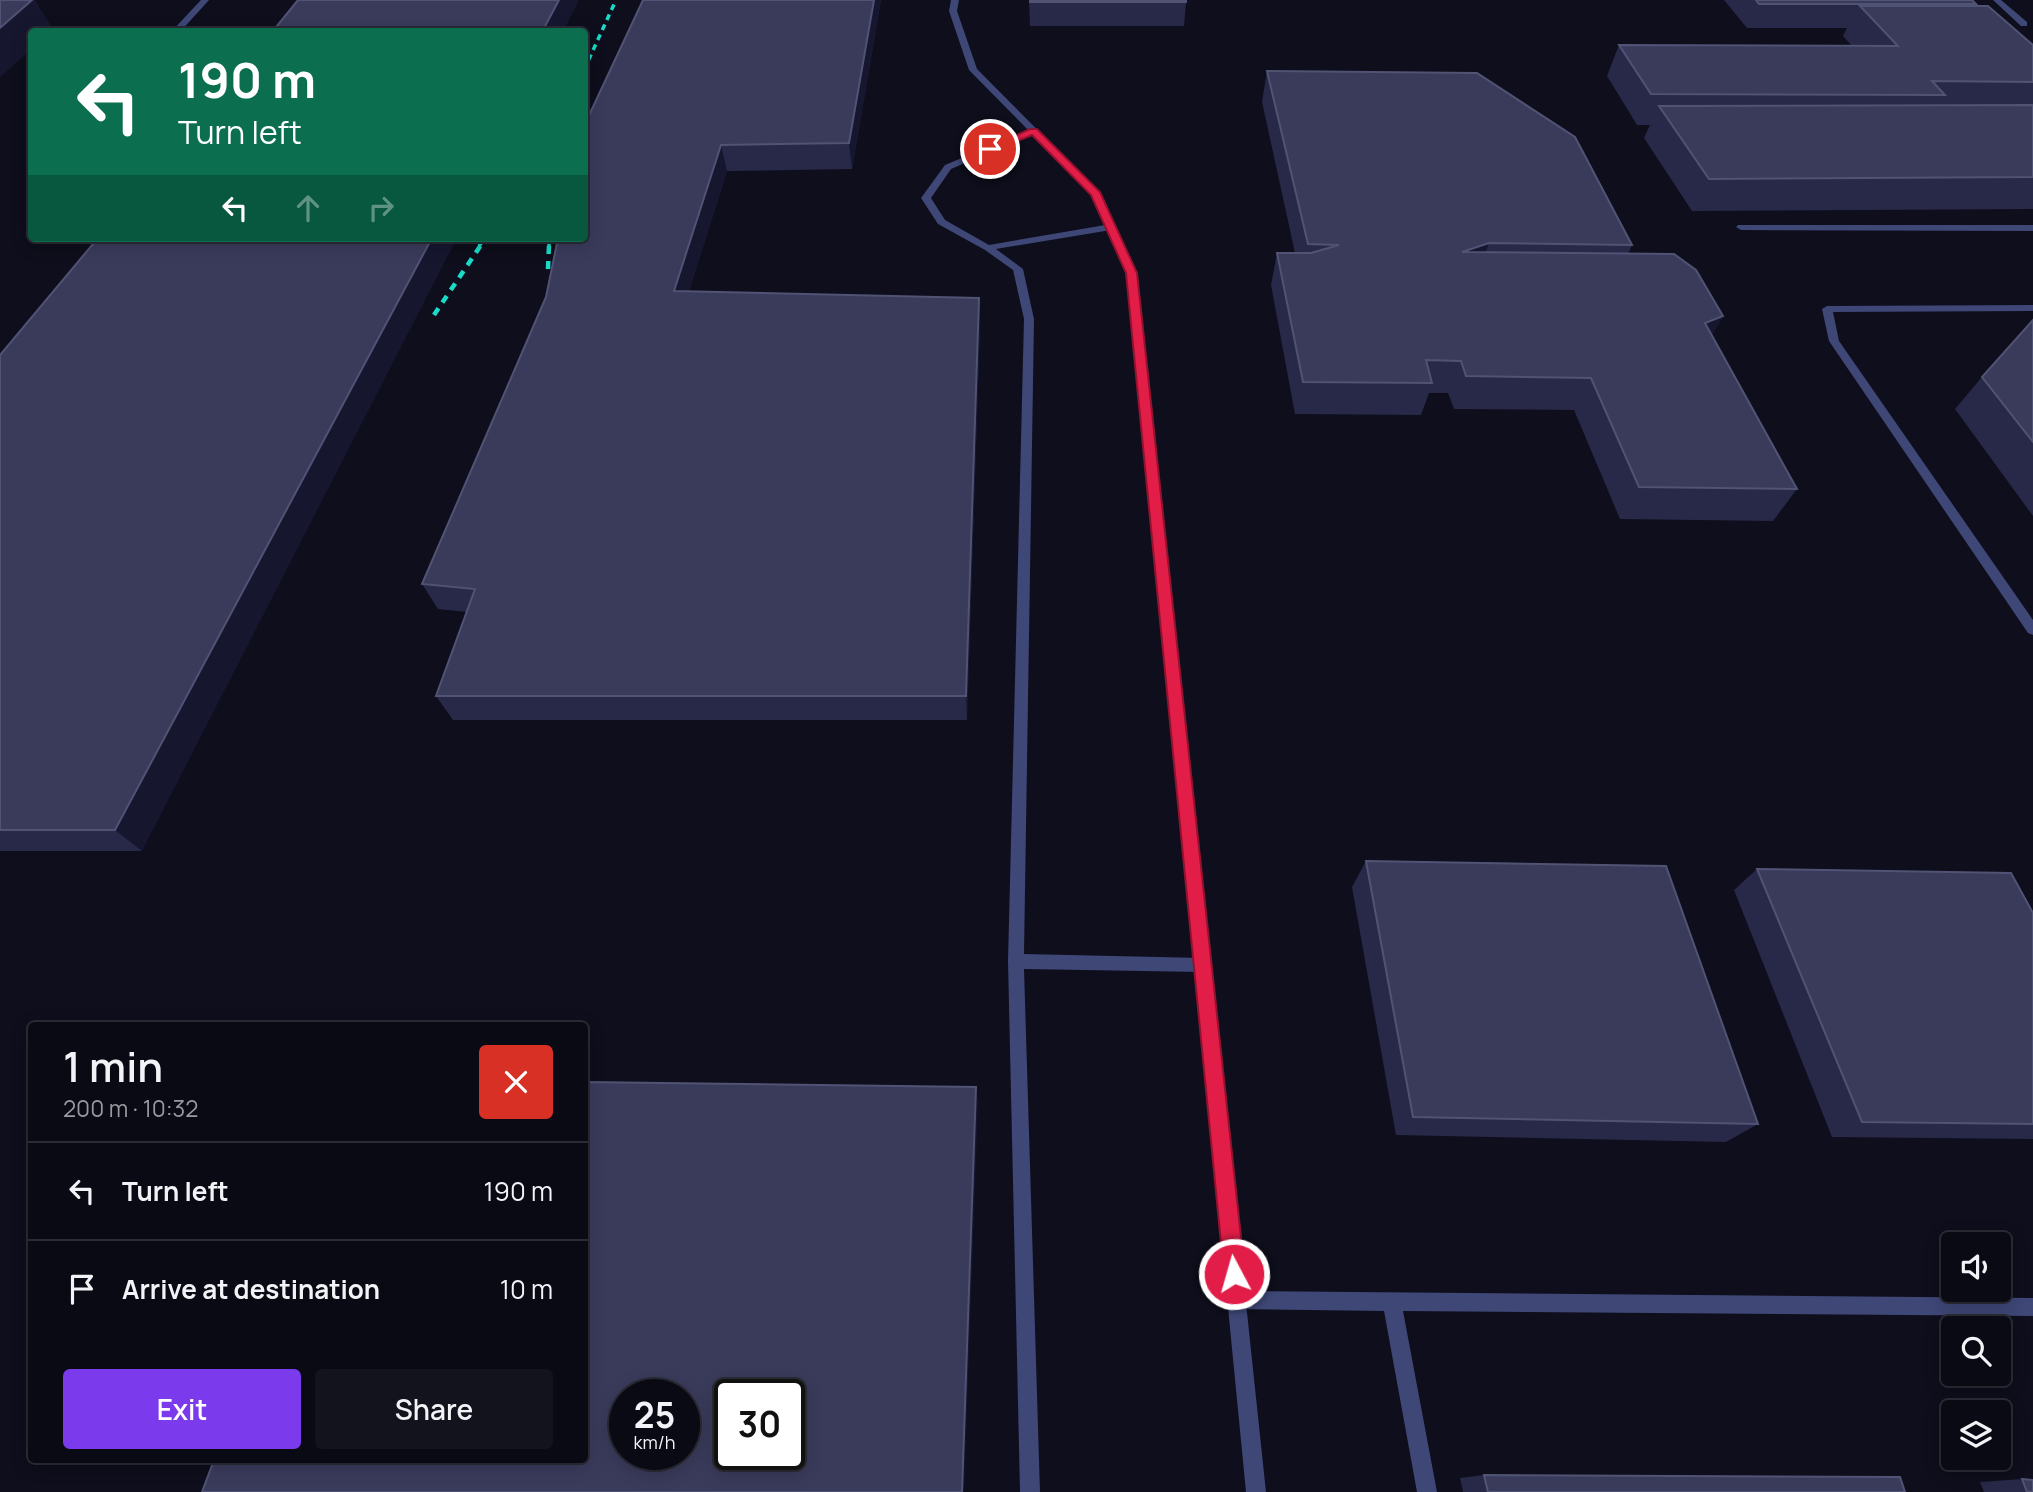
<!DOCTYPE html>
<meta charset="utf-8">
<style>
:root{--surface:#0a0a15;--page:#13131e;--text:#f1f3f6;--muted:#999aa0;--line:#2a2b34;--accent:#7c3aed}
body{margin:0;font-family:Manrope,sans-serif;background:var(--page);color:var(--text);height:100vh;display:flex;flex-direction:column;font-size:26px;white-space:nowrap}
*{box-sizing:border-box;margin:0}
p{font-size:23px;color:var(--muted)}
.icon{flex:none;width:38px;height:38px;fill:none;stroke:currentColor;stroke-width:2;stroke-linecap:round;stroke-linejoin:round}
.map{position:relative;flex:1;overflow:hidden}
.panel{position:absolute;left:28px;top:1022px;width:560px;height:441px;display:flex;flex-direction:column;background:var(--surface);border-radius:7px;box-shadow:0 4px 18px #0003,0 0 0 2px var(--line)}
.panel>*{flex:none}
.guide{position:absolute;left:28px;top:28px;width:560px;height:214px;border-radius:7px;box-shadow:0 4px 18px #0003,0 0 0 2px var(--line);background:#0b6e4f;color:#fff;overflow:hidden}
.buttons{position:absolute;left:1941px;top:1232px;display:grid;gap:14px}
.buttons a{display:grid;place-items:center;width:70px;height:70px;border-radius:7px;background:var(--surface);box-shadow:0 4px 18px #0003,0 0 0 2px var(--line);font-size:35px}
.speed{position:absolute;left:609px;top:1379px;display:flex;gap:14px;font-size:35px;font-weight:700;text-align:center}
.speed>*{display:grid;place-content:center;width:91px;height:91px;border-radius:50%;background:var(--surface);box-shadow:0 4px 18px #0003,0 0 0 2px var(--line);line-height:1}
.speed small{font-size:18px;font-weight:400}
.speed .limit{border:4px solid #111;border-radius:10px;background:#fff;color:#111}
.pin{position:absolute;display:grid;place-items:center;width:60px;height:60px;color:#fff;margin:-30px;border:4px solid #fff;border-radius:50%;box-shadow:0 2px 7px #0007}
.me{position:absolute;width:77px;margin:-38px;rotate:354deg;stroke-linejoin:round;filter:drop-shadow(0 0 5px #0008)}
.turn{display:flex;align-items:center;gap:24px;height:147px;padding:0 35px;font-size:32px}
.turn .icon{width:91px;height:91px;stroke-width:2.5}
.turn b{display:block;font-size:49px;line-height:60px}
.lanes{display:flex;align-items:center;height:66px;padding:0 35px;background:#0003;justify-content:center;gap:35px;direction:ltr}
.lanes .off{opacity:.35}
.round{display:grid;place-items:center;flex:none;width:74px;height:74px;border-radius:7px;background:var(--page)}
.head{display:flex;align-items:center;justify-content:space-between;height:119px;padding:0 35px}
h1{font-size:42px;font-weight:600;line-height:52px}
.button{display:flex;gap:14px;margin-top:auto;padding:14px 35px}
.button a{flex:1;height:80px;border-radius:7px;background:var(--accent);color:#fff;font-size:28px;font-weight:600;line-height:80px;text-align:center}
.button a+a{background:var(--page);color:var(--text)}
ul{padding:0;list-style:none}
li{display:flex;align-items:center;gap:21px;height:98px;padding:0 35px;border-top:2px solid var(--line)}
li div{flex:1}
li b{display:block;font-size:26px}
li em{font-style:normal}
.map>svg:first-child{display:block}
.lines{fill:none;stroke-linecap:round;stroke-linejoin:round}
.lane{fill:#3e4776;fill-rule:evenodd}
.street{fill:#3e4776;fill-rule:evenodd}
.rail-far1{stroke:#19dbc8;stroke-width:3.5;stroke-dasharray:6 5;stroke-linecap:butt}
.rail{stroke:#19dbc8;stroke-width:4.5;stroke-dasharray:8 7;stroke-linecap:butt}
.wall{fill:#282948}
.shaded-wall{fill:#16162f}
.building{fill:#3a3b5b;stroke:#515374;stroke-width:2;fill-rule:evenodd}
.route{fill:#e11d48;stroke:#92132f;stroke-width:2}
</style>
<div class="map">
<svg width="2033" height="1492" viewBox="0 0 2033 1492">
<rect width="100%" height="100%" fill="#0e0e1c"/>
<g class="lines">
<g class="lane">
<polygon points="201,0 209,0 180,32 171,32"/>
<polygon points="1993,0 2001,0 2027,22 2027,26 2021,26"/>
<polygon points="1033,128 1037,131 1036,133 951,169 931,198 945,220 989,245 1111,224 1116,227 1111,230 996,249 1023,269 1034,319 1024,954 1203,958 1209,960 1211,965 1209,970 1203,972 1024,969 1040,1492 1020,1492 1008,961 1024,319 1013,270 985,250 938,224 921,198 945,165"/>
<polygon points="1738,225 2033,225 2033,231 1741,230 1736,227"/>
<polygon points="2033,305 2033,311 1833,312 1839,341 2033,620 2033,635 2028,633 1829,341 1822,309 1827,306"/>
<polygon points="1237,1291 2033,1298 2033,1316 1403,1311 1437,1492 1417,1492 1384,1311 1237,1309 1230,1307 1228,1300 1230,1293"/>
</g>
<polygon class="street" points="951,0 959,0 957,11 977,69 1099,192 1137,273 1266,1492 1246,1492 1127,273 1092,195 969,70 949,11"/>
<g class="rail-far1">
<polyline points="584,70 616,0"/>
<polyline points="479,246 485,238"/>
<polyline points="549,246 549,238"/>
</g>
<g class="rail">
<polyline points="548,269 549,245"/>
<polyline points="434,315 481,245"/>
</g>
</g>
<g class="wall">
<polygon points="881,0 852,169 727,171 689,291 979,298 980,324 967,720 453,720 436,696 467,612 438,609 422,584 546,297"/>
<polygon points="1029,0 1186,0 1186,2 1184,26 1030,26"/>
<polygon points="1724,0 1972,0 1976,4 1975,6 2033,45 2033,209 1692,211 1644,138 1650,125 1637,125 1607,76 1619,45 1852,46 1843,36 1847,28 1747,28"/>
<polygon points="1267,71 1632,245 1628,254 1723,316 1712,335 1797,489 1773,521 1620,519 1574,410 1454,409 1448,393 1429,393 1421,415 1295,414 1271,285 1277,253 1295,253 1262,102"/>
<polygon points="2033,320 2033,516 1955,409 1982,377"/>
<polygon points="0,355 142,851 0,851"/>
<polygon points="1366,861 1758,1124 1726,1142 1396,1135 1352,887"/>
<polygon points="1757,869 2033,913 2033,1139 1832,1137 1734,890"/>
<polygon points="1484,1475 1905,1492 1463,1492 1460,1478"/>
<polygon points="2022,1479 2033,1492 1984,1492 1980,1482"/>
</g>
<g class="shaded-wall">
<polygon points="32,0 35,0 53,29 50,32 32,32 32,49 0,77 0,28"/>
<polygon points="559,0 579,0 563,32 542,32"/>
<polygon points="874,0 881,0 852,169 849,143"/>
<polygon points="721,145 727,171 681,317 674,291"/>
<polygon points="432,238 457,238 142,851 115,830"/>
<polygon points="1489,243 1477,276 1462,252"/>
<polygon points="979,298 980,324 967,720 966,696"/>
<polygon points="1723,316 1704,349 1705,323"/>
<polygon points="976,1087 978,1103 964,1492 962,1492"/>
</g>
<g class="building">
<polygon points="0,0 32,0 0,28"/>
<polygon points="298,0 559,0 542,32 272,32"/>
<polygon points="643,0 874,0 849,143 721,145 674,291 979,298 966,696 436,696 475,589 422,584 546,297 558,238 584,238 584,126"/>
<rect x="1030" y="0" width="156" height="2"/>
<polygon points="1756,0 1972,0 1976,4 1759,4"/>
<polygon points="1860,6 1988,6 2033,45 2033,82 1932,81 1945,95 1651,94 1619,45 1898,46"/>
<polygon points="1267,71 1477,73 1575,137 1632,245 1489,243 1462,252 1674,254 1696,270 1723,316 1705,323 1797,489 1639,487 1591,378 1466,376 1461,361 1426,360 1432,383 1303,382 1277,253 1311,253 1339,245 1308,244"/>
<polygon points="2033,105 2033,177 1709,179 1659,106"/>
<polygon points="98,238 432,238 115,830 0,830 0,355"/>
<polygon points="2033,320 2033,442 1982,377"/>
<polygon points="1366,861 1666,866 1758,1124 1413,1117"/>
<polygon points="1757,869 2011,873 2033,913 2033,1124 1862,1122"/>
<path d="M584,1082L976,1087L962,1492H202L214,1460H584ZM625,1395H684V1454H625ZM730,1395H789V1454H730Z"/>
<polygon points="1484,1475 1900,1477 1905,1492 1488,1492"/>
<polygon points="2022,1479 2033,1480 2033,1492 2027,1492"/>
</g>
<polygon class="route" points="1030,129 1037,129 1100,192 1137,273 1245,1274 1242,1281 1234,1285 1227,1281 1224,1274 1126,273 1091,195 1032,135 994,151 985,149"/>
</svg>
<div class="buttons">
<a><svg class="icon" aria-label="sound" viewBox="0 0 24 24"><path d="M4 9h4l5-4v14l-5-4H4zM17 9q2 3 0 6"/></svg></a>
<a><svg class="icon" aria-label="search" viewBox="0 0 24 24"><circle cx="10" cy="10" r="6"/><path d="M15 15l6 6"/></svg></a>
<a><svg class="icon" aria-label="layers" viewBox="0 0 24 24"><path d="M12 4l9 5-9 5-9-5zM3 14l9 5 9-5"/></svg></a>
</div>
<div class="speed"><div>25<small>km/h</small></div><div class="limit">30</div></div>
<div class="pin" style="left:990px;top:149px;background:#d93025"><svg class="icon" aria-label="arrive" viewBox="0 0 24 24"><path d="M6 21V4h12l-3 4 3 4H6"/></svg></div>
<svg class="me" style="left:1234px;top:1274px" viewBox="-20 -20 40 40"><circle r="17" fill="#e11d48" stroke="#fff" stroke-width="3"/><path d="M0-11L8 9 0 5-8 9z" fill="#fff"/></svg>
<div class="guide">
<div class="turn"><svg class="icon" aria-label="left" viewBox="0 0 24 24"><path d="M17 20v-9H6M10 6l-5 5 5 5"/></svg><div><b>190 m</b>Turn left</div></div>
<div class="lanes"><svg class="icon" aria-label="left" viewBox="0 0 24 24"><path d="M17 20v-9H6M10 6l-5 5 5 5"/></svg><svg class="icon off" aria-label="ahead" viewBox="0 0 24 24"><path d="M12 20V5M6 11l6-6 6 6"/></svg><svg class="icon off" aria-label="right" viewBox="0 0 24 24"><path d="M7 20v-9h11M14 6l5 5-5 5"/></svg></div>
</div>
<section class="panel">
<div class="head"><div><h1>1 min</h1><p>200 m · 10:32</p></div><a class="round" style="background:#d93025;color:#fff"><svg class="icon" aria-label="close" viewBox="0 0 24 24"><path d="M6 6l12 12M18 6L6 18"/></svg></a></div>
<ul>
<li><svg class="icon" aria-label="left" viewBox="0 0 24 24"><path d="M17 20v-9H6M10 6l-5 5 5 5"/></svg><div><b>Turn left</b></div><em>190 m</em></li>
<li><svg class="icon" aria-label="arrive" viewBox="0 0 24 24"><path d="M6 21V4h12l-3 4 3 4H6"/></svg><div><b>Arrive at destination</b></div><em>10 m</em></li>
</ul>
<div class="button"><a>Exit</a><a>Share</a></div>
</section>
</div>
